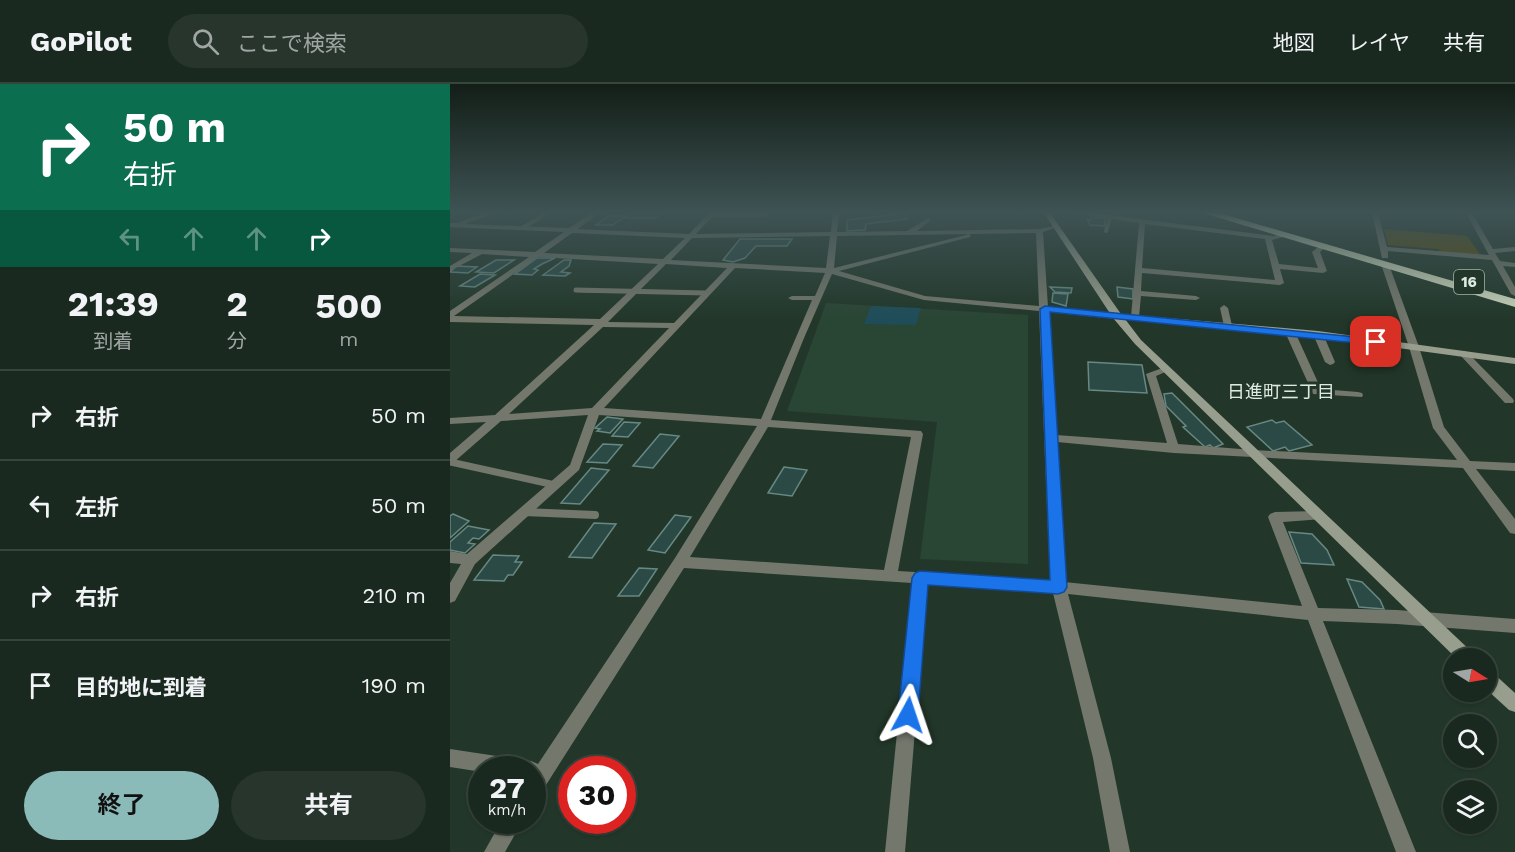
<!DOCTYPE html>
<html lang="ja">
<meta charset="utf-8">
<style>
:root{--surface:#1a291f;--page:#27352c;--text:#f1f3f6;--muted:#9fa6a4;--line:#38453d;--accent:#8bbbb9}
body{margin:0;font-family:"Work Sans","Noto Sans JP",sans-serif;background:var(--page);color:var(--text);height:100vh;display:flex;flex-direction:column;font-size:22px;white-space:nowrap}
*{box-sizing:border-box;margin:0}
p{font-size:20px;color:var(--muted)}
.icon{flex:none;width:33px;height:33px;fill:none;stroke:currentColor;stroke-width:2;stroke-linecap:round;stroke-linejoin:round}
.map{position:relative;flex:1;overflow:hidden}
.sheet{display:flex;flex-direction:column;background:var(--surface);width:450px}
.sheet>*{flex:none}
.banner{background:#0b6e4f;color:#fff;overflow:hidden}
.needle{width:39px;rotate:101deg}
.fabs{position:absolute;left:993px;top:564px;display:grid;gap:12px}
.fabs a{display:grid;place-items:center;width:54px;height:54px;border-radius:50%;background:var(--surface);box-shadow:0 2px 4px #0004,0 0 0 2px var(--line);font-size:30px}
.speed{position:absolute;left:18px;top:672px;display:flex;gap:12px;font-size:30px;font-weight:700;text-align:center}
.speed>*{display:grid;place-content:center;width:78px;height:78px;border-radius:50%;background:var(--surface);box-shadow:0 2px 4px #0004,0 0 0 2px var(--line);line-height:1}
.speed small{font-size:15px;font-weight:400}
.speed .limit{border:9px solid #d22;background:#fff;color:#111}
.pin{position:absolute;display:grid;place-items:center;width:51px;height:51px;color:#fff;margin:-26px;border-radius:12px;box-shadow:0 3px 9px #0006}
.me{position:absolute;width:66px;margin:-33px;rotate:5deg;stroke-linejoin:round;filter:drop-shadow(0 0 4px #0008)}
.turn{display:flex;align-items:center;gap:21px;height:126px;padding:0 24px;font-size:27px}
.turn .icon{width:78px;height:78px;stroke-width:2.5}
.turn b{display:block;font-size:42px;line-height:51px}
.lanes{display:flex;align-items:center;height:57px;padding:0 24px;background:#0003;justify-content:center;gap:30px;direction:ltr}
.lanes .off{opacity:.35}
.eta{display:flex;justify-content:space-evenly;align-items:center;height:102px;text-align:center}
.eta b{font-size:36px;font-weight:700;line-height:42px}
.primary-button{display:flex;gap:12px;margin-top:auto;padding:12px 24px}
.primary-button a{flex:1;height:69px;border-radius:36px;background:var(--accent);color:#111;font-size:24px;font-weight:700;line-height:69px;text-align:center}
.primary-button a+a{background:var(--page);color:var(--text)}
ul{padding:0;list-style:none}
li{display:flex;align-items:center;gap:18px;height:90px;padding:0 24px;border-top:2px solid var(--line)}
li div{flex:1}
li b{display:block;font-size:22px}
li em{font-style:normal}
header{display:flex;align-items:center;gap:36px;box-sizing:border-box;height:84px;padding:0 30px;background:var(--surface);border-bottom:2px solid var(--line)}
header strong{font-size:28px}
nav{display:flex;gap:33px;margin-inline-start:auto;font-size:21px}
.search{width:420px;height:54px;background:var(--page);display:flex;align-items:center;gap:15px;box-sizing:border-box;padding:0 21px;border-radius:33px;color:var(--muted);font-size:22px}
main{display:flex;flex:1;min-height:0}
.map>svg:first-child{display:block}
.built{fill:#294533}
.green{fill:#5f4c08}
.water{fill:#1e4d59}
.building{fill:#2b4a46;stroke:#678883;stroke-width:1.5}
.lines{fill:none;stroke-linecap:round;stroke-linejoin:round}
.lane-far3{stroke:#73776c;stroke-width:4}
.lane-far2{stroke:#73776c;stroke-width:5}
.lane-far1{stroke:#73776c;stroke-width:7}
.lane{stroke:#73776c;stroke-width:8}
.street{fill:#73776c;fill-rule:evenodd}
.secondary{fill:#989e8d;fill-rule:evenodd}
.highway{fill:#ced8bd;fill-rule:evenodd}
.route{fill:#1a73e8;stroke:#114b97;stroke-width:1.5}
.labels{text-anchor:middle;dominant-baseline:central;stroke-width:6;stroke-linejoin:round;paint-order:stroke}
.shield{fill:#223729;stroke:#a5b4aa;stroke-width:1.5}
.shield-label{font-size:15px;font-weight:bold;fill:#ddeae1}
.neighbourhood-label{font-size:18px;fill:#ddeae1;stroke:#223729}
</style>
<header>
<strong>GoPilot</strong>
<div class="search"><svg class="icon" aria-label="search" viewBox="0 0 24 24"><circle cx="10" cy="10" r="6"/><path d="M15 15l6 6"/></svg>ここで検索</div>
<nav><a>地図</a><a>レイヤ</a><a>共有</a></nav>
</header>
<main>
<section class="sheet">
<div class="banner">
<div class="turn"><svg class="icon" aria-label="right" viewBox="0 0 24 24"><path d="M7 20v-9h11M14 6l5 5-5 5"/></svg><div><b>50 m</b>右折</div></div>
<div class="lanes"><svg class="icon off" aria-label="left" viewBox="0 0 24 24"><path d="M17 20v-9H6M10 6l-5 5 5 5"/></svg><svg class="icon off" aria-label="ahead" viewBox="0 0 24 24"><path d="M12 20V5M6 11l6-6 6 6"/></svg><svg class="icon off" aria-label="ahead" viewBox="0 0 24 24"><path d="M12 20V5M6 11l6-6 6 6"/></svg><svg class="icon" aria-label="right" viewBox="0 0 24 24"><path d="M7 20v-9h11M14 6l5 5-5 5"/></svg></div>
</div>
<div class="eta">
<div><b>21:39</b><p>到着</p></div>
<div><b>2</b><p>分</p></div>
<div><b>500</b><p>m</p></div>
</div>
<ul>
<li><svg class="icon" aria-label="right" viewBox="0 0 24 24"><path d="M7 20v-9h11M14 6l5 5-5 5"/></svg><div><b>右折</b></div><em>50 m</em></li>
<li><svg class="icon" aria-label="left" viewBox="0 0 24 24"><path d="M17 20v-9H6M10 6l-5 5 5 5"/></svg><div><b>左折</b></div><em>50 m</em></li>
<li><svg class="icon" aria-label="right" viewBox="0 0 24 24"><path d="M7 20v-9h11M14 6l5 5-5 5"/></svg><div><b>右折</b></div><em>210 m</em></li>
<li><svg class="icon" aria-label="arrive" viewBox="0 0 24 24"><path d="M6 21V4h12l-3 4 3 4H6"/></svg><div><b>目的地に到着</b></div><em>190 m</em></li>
</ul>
<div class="primary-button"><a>終了</a><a>共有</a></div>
</section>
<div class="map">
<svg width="1065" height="768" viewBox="0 0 1065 768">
<rect width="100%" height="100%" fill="#223729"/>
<polygon class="built" points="376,219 578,231 578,480 470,475 487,338 337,327"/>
<polygon class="green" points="934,145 1017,152 1032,173 992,170 988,165 938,161"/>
<polygon class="water" points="421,222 471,224 466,241 414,240"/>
<g class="building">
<polygon points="181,129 212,129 206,134 174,134"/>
<polygon points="449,130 454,130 457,135 416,140 415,146 397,147 397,136"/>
<polygon points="158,132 175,132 163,141 146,141"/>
<polygon points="641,133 655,134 655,142 640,141 637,135 641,136"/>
<polygon points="290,155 342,155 337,162 306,162 295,174 283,178 273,176"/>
<polygon points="87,174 105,174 92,180 84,185 88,186 82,191 65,190"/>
<polygon points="46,176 64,176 44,189 26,188"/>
<polygon points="114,176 121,176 119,182 111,188 120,189 115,192 93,191"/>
<polygon points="6,182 27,183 18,189 0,188"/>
<polygon points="30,190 45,191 25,203 10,202"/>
<polygon points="600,203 622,204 621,209 605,208"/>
<polygon points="667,203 683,205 683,215 668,213"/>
<polygon points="603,209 618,210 616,222 602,218"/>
<polygon points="638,278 692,281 697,309 639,306"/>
<polygon points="722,309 773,360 763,364 760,361 755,363 733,343 736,342 716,322 714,310"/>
<polygon points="157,333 173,335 160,349 147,347 150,345 145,344"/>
<polygon points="822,336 826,339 834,337 862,361 839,367 835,363 823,367 797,343"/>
<polygon points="174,338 190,339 178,353 162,352"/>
<polygon points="210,350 229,352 203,384 183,382"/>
<polygon points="153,360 172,361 157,379 137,378"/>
<polygon points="334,383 357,386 342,412 318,409"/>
<polygon points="141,384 159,386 130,420 111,419"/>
<polygon points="3,430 19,437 0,454 0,432"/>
<polygon points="225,431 241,433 215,469 198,466"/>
<polygon points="144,439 166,440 142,474 119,473"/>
<polygon points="18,442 39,446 29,455 23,454 18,459 25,460 15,469 0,466 0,458"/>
<polygon points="839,448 862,450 877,466 884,481 851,479"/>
<polygon points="43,471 69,472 65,478 72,478 63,491 58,491 54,497 24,496"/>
<polygon points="189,484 207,485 189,512 168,512"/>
<polygon points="897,495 912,498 930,516 934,525 909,523"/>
</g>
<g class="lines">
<g class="lane-far3">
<polyline points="261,131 315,131"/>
<polyline points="72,144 98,129"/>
<polyline points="656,147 660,133"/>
<polyline points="126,206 151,207"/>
</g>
<polyline class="lane-far2" points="126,206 256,209"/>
<polyline class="lane-far1" points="0,378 105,401"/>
<polyline class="lane" points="74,428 145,431"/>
<g class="street">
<path d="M34,129H44L15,140L119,144L142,129H149L128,145L239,150L259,129H266L246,150L381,148L383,129H389L387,148L457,147L478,134L480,135V137L467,147L589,145L608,141V143L593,148L598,223L666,229L670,232L666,235L598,228L606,351L717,359L696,290L715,283L720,286L706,292L728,360L803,366L1007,376L983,344L959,263L931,180L938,178L969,263L994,343L1020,377L1065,379V387L1026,385L1065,435V450L1060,449L1013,384L724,369L607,358L614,498L852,522L818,433L820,430L825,428L868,427L873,429L875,432L873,435L833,438L868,524L947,526L1065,535V549L947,540L873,537L966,768H946L858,536L618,510L661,674L680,768H660L643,674L603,509L477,500L455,768H435L462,499L234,484L89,712L82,714V686H32V688L0,683V665L81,677L88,680L225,474L307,342L149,331L129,386L25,480L5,517L0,519V499L11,480L0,479V467L17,470L120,381L138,331L51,337L4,378L0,379V369L36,338L0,340V334L45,331L144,241L0,238V227L79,173L32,170L0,187V182L22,169L0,168V164L85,168L114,148L0,143V139H7ZM122,149L235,154L213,175L94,169ZM586,149L589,222L475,212L389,187L520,153L521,152L519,150ZM517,150L516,151L384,184L387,152ZM380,152L376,184L221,176L242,154ZM88,173L208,180L150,235L4,232ZM216,180L277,184L224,239L158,238ZM285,184L375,189L365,212H342L338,214L342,216H362L311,335L154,324ZM382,190L474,216L589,227L600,496L448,487L473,350L471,347L321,336L354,254ZM153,243L219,244L142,324L59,330ZM318,343L461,353L434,486L240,473Z"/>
<path d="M624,129H643L823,152L835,149L838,151L837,152L822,156L829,180L868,184L862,168L872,160L876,162L870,168L877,187L873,189L830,185L834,199L830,201L692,189L691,207L746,212L750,214L746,216L691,212L689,233L685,236L681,233L689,139ZM695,140L815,155L825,196L692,184Z"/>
<polygon points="922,129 928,129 937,163 1039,171 1016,129 1022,129 1043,165 1065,163 1065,167 1045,169 1050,177 1065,179 1065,183 1053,182 1065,203 1065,212 1061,210 1042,176 938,167 938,174 932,174"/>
<polygon points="774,221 778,224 782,242 778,245 774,242 770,224"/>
<polygon points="840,245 845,248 871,305 908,308 912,309 913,311 912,313 863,310 835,248"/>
<polygon points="868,247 873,250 885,278 883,280 880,281 875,278 863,250"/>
<polygon points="1014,267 1017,268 1063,315 1064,317 1063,319 1055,319 1011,272 1009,270"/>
<polygon points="52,736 73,736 55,768 34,768"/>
</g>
<g class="secondary">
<polygon points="594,129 600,129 671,230 868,247 1065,274 1065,280 868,253 675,235 691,256 1023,569 1025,574 1006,574 685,260 663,234"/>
<polygon points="1036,585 1042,588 1065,609 1065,628 1059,626 1036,605"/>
</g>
<polygon class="highway" points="753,129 769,129 1065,215 1065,223"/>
</g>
<linearGradient id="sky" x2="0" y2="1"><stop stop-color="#131e17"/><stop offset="0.54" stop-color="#3e5354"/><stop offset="1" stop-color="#3e5354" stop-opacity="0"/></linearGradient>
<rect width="1065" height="237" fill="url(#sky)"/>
<polygon class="route" points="595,222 926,255 931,258 926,261 600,228 617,503 614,508 608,510 478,501 468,631 465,638 458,641 451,638 448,631 462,494 465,489 470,487 600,496 590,225"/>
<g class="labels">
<rect class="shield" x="1004" y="186" width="30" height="24" rx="4.5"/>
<g class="shield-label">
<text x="1019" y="198">16</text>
</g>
<g class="neighbourhood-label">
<text x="831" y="307">日進町三丁目</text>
</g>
</g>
</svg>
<div class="fabs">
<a><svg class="needle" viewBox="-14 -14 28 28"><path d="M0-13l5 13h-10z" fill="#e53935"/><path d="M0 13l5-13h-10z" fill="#9fa6a4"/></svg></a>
<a><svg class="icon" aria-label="search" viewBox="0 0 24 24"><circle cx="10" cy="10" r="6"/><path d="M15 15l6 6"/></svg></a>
<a><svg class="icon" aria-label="layers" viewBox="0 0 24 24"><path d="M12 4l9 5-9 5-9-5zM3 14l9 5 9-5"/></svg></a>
</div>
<div class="speed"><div>27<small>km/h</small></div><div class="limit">30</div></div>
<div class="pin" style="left:926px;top:258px;background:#d93025"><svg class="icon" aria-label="arrive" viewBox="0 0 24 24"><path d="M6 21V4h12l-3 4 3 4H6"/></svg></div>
<svg class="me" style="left:458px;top:631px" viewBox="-20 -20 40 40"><path d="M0-17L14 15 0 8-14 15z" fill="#1a73e8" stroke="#fff" stroke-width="4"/></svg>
</div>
</main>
